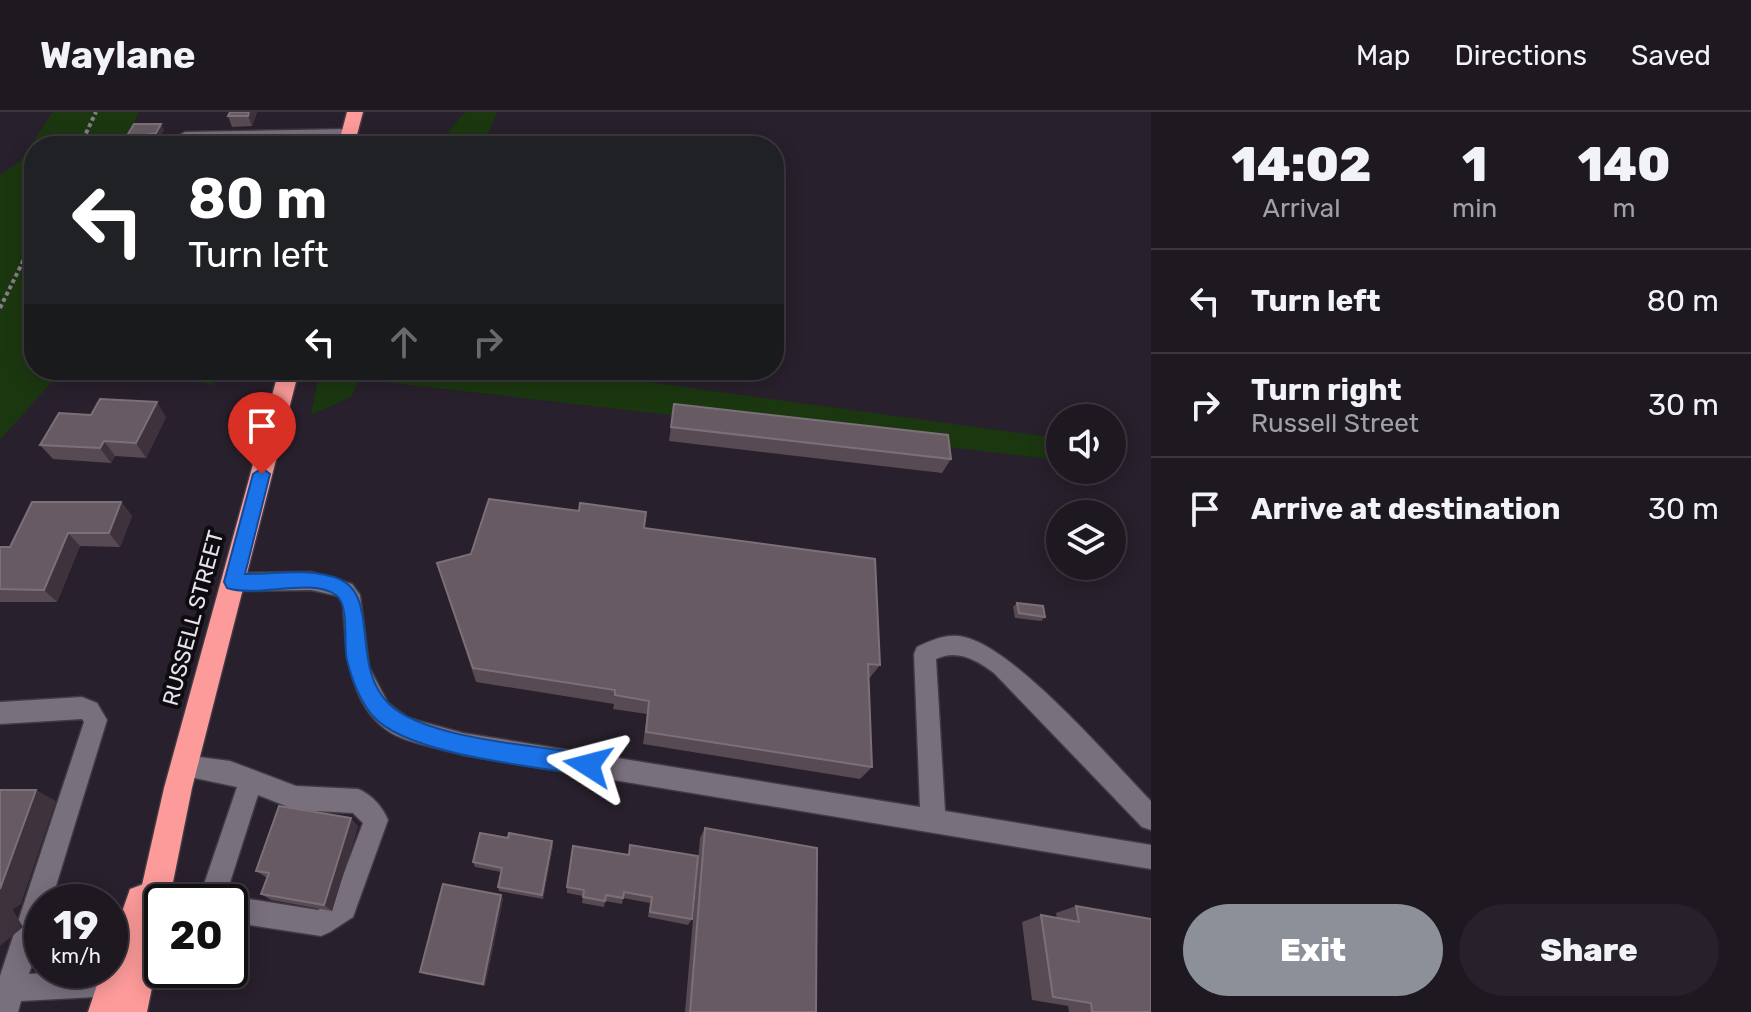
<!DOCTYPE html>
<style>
:root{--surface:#1e1821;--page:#26212a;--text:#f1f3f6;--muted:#a1a0a5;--line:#3c373f;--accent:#8c9099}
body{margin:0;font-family:Rubik,sans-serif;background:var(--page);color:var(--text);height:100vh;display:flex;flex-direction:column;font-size:30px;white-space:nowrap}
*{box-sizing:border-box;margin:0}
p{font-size:26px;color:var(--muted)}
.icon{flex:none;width:44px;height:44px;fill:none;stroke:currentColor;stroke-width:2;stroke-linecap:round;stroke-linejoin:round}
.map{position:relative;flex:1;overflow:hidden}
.panel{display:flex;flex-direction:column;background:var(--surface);width:600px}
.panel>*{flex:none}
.hud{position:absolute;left:24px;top:24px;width:760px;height:244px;border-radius:32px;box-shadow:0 4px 20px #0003,0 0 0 2px var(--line);background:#202124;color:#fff;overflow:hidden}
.tools{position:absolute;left:1046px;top:292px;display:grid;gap:16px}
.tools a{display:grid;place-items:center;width:80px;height:80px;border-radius:50%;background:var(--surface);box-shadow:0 4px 20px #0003,0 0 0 2px var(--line);font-size:40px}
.speed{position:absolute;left:24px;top:772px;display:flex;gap:16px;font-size:40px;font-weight:700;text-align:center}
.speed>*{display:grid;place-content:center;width:104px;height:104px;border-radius:50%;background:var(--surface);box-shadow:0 4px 20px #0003,0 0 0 2px var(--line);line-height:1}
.speed small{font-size:20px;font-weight:400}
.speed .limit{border:4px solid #111;border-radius:12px;background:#fff;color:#111}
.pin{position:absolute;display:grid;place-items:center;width:68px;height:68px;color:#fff;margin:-82px -34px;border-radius:50% 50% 50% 0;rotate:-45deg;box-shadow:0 0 8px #0007}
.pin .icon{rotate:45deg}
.me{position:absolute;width:88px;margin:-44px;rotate:279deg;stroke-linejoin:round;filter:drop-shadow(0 0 6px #0008)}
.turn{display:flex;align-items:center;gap:28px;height:168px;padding:0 32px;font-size:36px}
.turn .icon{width:104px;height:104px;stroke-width:2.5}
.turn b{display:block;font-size:56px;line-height:68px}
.lanes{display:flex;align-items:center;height:76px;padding:0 32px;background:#0003;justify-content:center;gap:40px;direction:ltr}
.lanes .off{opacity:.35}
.eta{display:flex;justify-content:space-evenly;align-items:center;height:136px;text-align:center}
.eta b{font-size:48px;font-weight:800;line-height:56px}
.action{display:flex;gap:16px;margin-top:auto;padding:16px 32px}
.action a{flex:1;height:92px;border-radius:48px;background:var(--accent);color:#fff;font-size:32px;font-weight:800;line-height:92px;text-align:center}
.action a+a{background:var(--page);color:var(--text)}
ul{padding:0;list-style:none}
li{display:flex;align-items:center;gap:24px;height:104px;padding:0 32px;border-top:2px solid var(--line)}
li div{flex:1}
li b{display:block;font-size:30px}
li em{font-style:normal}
header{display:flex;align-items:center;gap:48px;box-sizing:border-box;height:112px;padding:0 40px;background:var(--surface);border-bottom:2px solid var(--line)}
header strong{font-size:38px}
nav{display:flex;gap:44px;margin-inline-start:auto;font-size:28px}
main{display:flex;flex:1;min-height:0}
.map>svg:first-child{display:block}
.green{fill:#1b3710}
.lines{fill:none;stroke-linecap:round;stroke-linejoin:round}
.minor-casing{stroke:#403a43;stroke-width:3}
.highway-casing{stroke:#403a43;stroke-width:3}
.path{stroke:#857e88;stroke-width:4;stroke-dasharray:4 3;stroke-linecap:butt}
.minor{fill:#79707e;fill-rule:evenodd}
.highway{fill:#fc9b9a;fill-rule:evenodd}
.wall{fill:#584a52}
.shaded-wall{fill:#3e323c}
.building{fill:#675a62;stroke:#7c7078;stroke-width:2}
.route{fill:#1a73e8;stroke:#114b97;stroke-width:2}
.labels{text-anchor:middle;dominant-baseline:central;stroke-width:8;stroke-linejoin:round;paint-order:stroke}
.street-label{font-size:22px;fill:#e8e3eb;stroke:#0f0c11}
</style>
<header>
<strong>Waylane</strong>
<nav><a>Map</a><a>Directions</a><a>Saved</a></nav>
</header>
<main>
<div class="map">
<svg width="1151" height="900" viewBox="0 0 1151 900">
<rect width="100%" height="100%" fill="#28202c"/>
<g class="green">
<polygon points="53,0 139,0 124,34 34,34 34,258 71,258 58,263 0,328 0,63 20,49"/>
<polygon points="465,0 497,0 484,31 515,30 530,34 437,34"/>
<polygon points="136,258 210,258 218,260 214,273"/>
<polygon points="320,258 559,258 1049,325 1059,348 359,267 351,285 311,303"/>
</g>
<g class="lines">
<g class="minor-casing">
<g id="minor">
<polygon points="349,17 355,21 354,24 185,28 178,24 185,20"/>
<path d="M311,460L352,472L360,483L369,555L388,591L408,606L463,621L920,695L914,542L917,535C932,528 947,521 964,525C1015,536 1111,648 1151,689V718L1142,715L994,561C976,548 958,537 936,547L945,699L1151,733V757L463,643C442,637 417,633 397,624C348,600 346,538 343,491L338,484L311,478L234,479L227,476L224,470L227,464L234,461Z"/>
<polygon points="82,585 97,591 107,608 51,790 42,790 42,821 29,862 114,858 124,861 127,871 124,881 114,884 21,889 18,900 0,900 0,864 84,610 82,607 0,612 0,590"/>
<path d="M184,643L230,649L296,674L358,677C371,682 383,695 388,708L353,805L330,820L321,824L230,810V790H198L237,675L176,662L172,654L176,646ZM258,683L296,698L353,701L363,711L334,787L318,798L230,784L225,786Z"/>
<polygon points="142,772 193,781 197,790 162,790 162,800 133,794 129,785 133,776"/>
</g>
</g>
<g class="highway-casing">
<g id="highway">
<polygon points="347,0 363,0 354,34 338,34"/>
<polygon points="279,258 299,258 192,676 169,790 162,790 162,827 147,900 88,900 102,858 110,858 110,834 130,777 142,773 164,676"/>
</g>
</g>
<g class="path">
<polyline points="80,34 96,0"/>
<polyline points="0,196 34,127"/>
</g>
<use href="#minor" class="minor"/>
<use href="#highway" class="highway"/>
</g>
<g class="wall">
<polygon points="257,0 252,14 232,15 228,4"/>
<polygon points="674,292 951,347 942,361 669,329"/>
<polygon points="91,303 166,305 146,346 115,344 111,351 53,347 40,333"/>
<polygon points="121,390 132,404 120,435 80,434 57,490 0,490 0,435 10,435"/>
<polygon points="644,416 880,553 868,568 872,655 860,667 643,632 647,602 613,597 614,592 476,570 437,451"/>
<polygon points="1017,491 1045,505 1041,509 1015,506 1013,495"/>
<polygon points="358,714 332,799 271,788 261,782 267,766 256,759"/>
<polygon points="705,716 816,900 685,900 700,726"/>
<polygon points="508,726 553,734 543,787 499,779 498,775 501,760 475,755 473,750"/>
<polygon points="630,733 692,807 688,813 648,805 650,791 623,786 622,792 605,789 604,795 582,791 583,784 567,781 567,775 628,743"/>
<polygon points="501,783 503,787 485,874 424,862 420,860"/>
<polygon points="1076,794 1151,900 1069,900 1068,894 1032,888 1022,810 1041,803 1057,806 1056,801"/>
</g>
<g class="shaded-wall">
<polygon points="249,0 257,0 252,14 248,4"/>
<polygon points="161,12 164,18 159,27 128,33 128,34 126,34 127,33 125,27"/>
<polygon points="157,290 166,305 146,346 136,331"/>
<polygon points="104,329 115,344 111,351 100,336"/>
<polygon points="121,390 132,404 120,435 109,421"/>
<polygon points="68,421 80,434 57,490 44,478"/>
<polygon points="36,678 56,689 21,792 13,798 23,815 0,834 0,777"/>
<polygon points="351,706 358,714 332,799 324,793"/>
<polygon points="552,729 553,734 543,787 542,783"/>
<polygon points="501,783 503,787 485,874 483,872"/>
</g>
<g class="building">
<polygon points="230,0 249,0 248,4 228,4"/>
<polygon points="134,12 161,12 156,21 125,27"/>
<polygon points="279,30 278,33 297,32 297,34 234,34 236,31"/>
<polygon points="109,32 127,32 126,34 108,34"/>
<polygon points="100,287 157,290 136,331 104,329 100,336 40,333 59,301 91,303"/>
<polygon points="674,292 948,323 951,347 671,315"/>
<polygon points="489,387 579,399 580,391 646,400 644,416 875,447 880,553 868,552 872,655 646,620 649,589 615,583 615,578 473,556 437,451 471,442"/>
<polygon points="32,390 121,390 109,421 68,421 44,478 0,477 0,435 10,435"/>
<polygon points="1017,491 1043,494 1045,505 1019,501"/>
<polygon points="0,678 36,678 0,777"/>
<polygon points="279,694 351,706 324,793 261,782 269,761 256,759"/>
<polygon points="705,716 817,736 816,900 690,900"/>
<polygon points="480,721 508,726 509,721 552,729 542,783 498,775 502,756 473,750"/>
<polygon points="630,733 698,744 692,807 650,800 652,785 624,780 623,786 606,783 605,789 583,785 584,778 567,775 573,734 629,743"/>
<polygon points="443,772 501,783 483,872 420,860"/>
<polygon points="1076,794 1151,807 1151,900 1092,900 1091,891 1053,885 1041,803 1079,810"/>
</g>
<path class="route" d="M262,356L270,362L245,462C272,462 303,457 330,464C385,476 347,551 389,592C425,627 538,634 588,642L596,645L599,653L596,660L588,663C537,655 405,643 372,603C359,587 352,568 347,548C343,531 350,493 336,483C311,465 257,486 227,476L224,470L253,362Z"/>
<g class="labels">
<g class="street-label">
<text transform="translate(193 506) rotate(-75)">RUSSELL STREET</text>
</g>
</g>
</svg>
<div class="tools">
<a><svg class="icon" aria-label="sound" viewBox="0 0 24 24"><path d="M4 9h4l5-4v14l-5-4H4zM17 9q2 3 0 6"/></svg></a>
<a><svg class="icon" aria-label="layers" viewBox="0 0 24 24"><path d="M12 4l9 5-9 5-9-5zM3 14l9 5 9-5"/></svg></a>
</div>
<div class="speed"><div>19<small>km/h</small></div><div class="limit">20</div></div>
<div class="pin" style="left:262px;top:362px;background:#d93025"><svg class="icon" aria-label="arrive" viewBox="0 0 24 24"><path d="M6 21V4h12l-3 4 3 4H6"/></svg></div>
<svg class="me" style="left:588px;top:653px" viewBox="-20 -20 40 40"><path d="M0-17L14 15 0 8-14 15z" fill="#1a73e8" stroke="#fff" stroke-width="4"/></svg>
<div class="hud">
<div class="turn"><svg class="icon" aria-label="left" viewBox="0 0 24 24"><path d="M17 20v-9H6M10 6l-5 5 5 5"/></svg><div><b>80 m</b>Turn left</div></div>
<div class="lanes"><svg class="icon" aria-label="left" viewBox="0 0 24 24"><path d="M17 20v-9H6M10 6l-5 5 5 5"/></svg><svg class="icon off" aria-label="ahead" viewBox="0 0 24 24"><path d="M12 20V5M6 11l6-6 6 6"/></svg><svg class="icon off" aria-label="right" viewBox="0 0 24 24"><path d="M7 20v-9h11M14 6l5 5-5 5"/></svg></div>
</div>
</div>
<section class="panel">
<div class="eta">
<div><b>14:02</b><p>Arrival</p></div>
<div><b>1</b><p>min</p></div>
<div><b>140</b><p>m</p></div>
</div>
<ul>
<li><svg class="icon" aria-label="left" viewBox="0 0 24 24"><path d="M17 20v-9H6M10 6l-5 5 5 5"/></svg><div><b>Turn left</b></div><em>80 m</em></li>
<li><svg class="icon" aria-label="right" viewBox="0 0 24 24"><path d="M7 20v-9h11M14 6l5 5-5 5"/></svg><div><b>Turn right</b><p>Russell Street</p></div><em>30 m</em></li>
<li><svg class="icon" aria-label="arrive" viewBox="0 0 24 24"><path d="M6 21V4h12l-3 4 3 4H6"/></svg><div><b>Arrive at destination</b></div><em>30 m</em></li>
</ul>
<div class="action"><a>Exit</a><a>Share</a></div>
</section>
</main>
